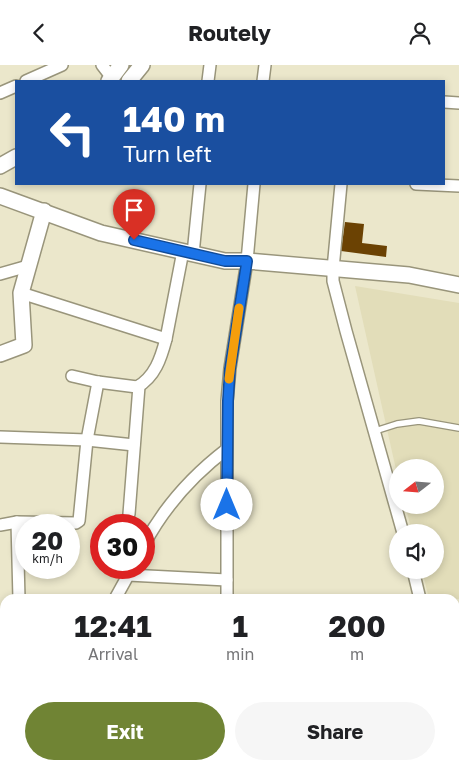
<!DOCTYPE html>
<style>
:root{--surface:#fff;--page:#f6f6f6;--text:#202124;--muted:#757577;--accent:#708434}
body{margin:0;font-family:"Golos Text",sans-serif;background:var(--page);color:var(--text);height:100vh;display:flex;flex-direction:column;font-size:19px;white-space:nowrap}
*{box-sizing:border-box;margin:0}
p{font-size:16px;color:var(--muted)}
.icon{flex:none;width:28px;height:28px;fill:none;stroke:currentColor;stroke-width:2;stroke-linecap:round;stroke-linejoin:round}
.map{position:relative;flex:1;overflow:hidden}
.panel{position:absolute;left:0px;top:529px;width:460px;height:176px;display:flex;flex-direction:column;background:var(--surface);border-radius:15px 15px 0 0;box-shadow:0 2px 8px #0003}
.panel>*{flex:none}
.guide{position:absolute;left:15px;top:15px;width:430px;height:105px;border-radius:0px;box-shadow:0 2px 8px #0003;background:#1a4fa0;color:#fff;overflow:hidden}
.needle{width:32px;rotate:253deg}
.controls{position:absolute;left:389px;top:394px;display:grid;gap:10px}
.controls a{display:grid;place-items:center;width:55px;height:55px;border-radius:50%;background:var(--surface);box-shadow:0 2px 8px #0003;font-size:25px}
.speed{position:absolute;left:15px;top:449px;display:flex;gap:10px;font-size:25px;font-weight:700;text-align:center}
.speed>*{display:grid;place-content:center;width:65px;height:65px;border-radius:50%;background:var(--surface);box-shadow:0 2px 8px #0003;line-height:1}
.speed small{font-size:12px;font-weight:400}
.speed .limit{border:8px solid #d22;background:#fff;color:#111}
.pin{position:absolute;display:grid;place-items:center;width:42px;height:42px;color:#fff;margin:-51px -21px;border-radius:50% 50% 50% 0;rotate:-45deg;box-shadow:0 0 5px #0007}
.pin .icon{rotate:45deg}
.me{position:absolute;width:55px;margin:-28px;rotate:0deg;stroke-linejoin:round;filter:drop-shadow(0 0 4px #0008)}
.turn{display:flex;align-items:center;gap:18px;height:105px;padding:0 25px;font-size:22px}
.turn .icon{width:65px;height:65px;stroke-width:2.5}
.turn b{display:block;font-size:35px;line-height:42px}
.eta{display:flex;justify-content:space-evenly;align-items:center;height:85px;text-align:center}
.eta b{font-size:30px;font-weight:700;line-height:35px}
.primary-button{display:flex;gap:10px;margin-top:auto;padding:10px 25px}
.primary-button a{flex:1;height:58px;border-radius:30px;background:var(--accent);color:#fff;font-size:20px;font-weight:700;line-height:58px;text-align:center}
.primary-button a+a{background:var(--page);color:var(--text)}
header{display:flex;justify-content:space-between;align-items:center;height:65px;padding:0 25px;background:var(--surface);font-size:22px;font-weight:700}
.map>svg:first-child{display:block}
.built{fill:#e2ddb9}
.building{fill:#6b4203}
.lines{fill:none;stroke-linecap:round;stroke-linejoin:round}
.service-casing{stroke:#99957b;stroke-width:8}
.minor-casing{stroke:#99957b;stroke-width:14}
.tertiary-casing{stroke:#99957b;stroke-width:18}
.service{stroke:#fff;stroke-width:5.5}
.minor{stroke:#fff;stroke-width:11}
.tertiary{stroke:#fff;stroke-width:15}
.route-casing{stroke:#114b97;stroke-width:12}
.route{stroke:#1a73e8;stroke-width:9}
.slow{stroke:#f59e0b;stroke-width:9}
</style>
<header><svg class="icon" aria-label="back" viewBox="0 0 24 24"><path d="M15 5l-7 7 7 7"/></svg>Routely<svg class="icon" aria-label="person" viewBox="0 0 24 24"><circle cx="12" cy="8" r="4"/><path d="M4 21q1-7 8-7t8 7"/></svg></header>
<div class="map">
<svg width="459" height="704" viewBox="0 0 459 704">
<rect width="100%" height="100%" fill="#ebe7cb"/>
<polygon class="built" points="355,221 459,238 459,534 429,534 422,505 435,505 435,468 412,467 405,440 435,440 435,402 398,402 397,409"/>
<polygon class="building" points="345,157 364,159 362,178 387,181 386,192 341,186"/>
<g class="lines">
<g class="service-casing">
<polyline id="service" points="375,366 397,359 419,356 459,363"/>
</g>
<g class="minor-casing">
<g id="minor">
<polyline points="102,0 112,13"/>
<polyline points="26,16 62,0"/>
<polyline points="208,16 210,0"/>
<polyline points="263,16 265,0"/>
<polyline points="0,28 16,21"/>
<polyline points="444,37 459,38"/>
<polyline points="341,119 333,204 333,216 346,266 403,468"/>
<polyline points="416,119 459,121"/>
<polyline points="193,189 200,119"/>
<polyline points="0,209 28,201"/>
<polyline points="21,228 166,274 183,186"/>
<path d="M72,311L98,317L137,322C155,312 161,293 166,274"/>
<polyline points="0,372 87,375 134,380"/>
<polyline points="129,449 139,321"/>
<polyline points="17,457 19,534"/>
<polyline points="0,460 17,457 76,458 79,456 87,375 98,317"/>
<path d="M144,480C164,442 193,410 227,384"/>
<polyline points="413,505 420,534"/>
<polyline points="128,510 227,515"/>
<polyline points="115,534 131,505"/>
<polyline points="227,534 227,336 230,303 247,196 254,119"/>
<polyline points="455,637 459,651"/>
<polyline points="0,643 5,644"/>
<polyline points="65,704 66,700"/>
<polyline points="218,704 219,700"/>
</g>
</g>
<g class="tertiary-casing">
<g id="tertiary">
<polyline points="109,16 121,0"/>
<polyline points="129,16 142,0"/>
<polyline points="0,101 16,92"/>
<polyline points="0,131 101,168 225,196 247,196 409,210 459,220"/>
<polyline points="0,289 24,280 21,228 44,146"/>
</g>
</g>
<use href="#service" class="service"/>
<use href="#minor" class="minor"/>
<use href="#tertiary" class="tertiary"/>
</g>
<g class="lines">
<g class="route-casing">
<polyline id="route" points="134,175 225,196 247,196 230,304 228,336 227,440"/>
</g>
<use href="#route" class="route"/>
<polyline class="slow" points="229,314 239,243"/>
</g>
</svg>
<div class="controls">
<a><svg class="needle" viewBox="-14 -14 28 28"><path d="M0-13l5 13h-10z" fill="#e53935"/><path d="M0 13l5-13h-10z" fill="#757577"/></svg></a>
<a><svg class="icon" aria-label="sound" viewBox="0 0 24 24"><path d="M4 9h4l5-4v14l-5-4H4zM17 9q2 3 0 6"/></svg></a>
</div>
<div class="speed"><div>20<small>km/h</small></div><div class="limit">30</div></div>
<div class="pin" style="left:134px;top:175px;background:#d93025"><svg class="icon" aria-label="arrive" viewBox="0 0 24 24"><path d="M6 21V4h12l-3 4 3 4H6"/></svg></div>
<svg class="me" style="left:227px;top:440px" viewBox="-20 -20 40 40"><circle r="19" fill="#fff"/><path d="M0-13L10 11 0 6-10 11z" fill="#1a73e8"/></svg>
<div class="guide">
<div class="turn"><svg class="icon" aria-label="left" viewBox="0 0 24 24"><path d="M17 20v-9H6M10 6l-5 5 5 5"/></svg><div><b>140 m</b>Turn left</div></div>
</div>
<section class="panel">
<div class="eta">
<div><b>12:41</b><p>Arrival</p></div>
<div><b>1</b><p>min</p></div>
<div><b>200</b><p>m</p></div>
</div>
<div class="primary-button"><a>Exit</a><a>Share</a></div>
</section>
</div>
